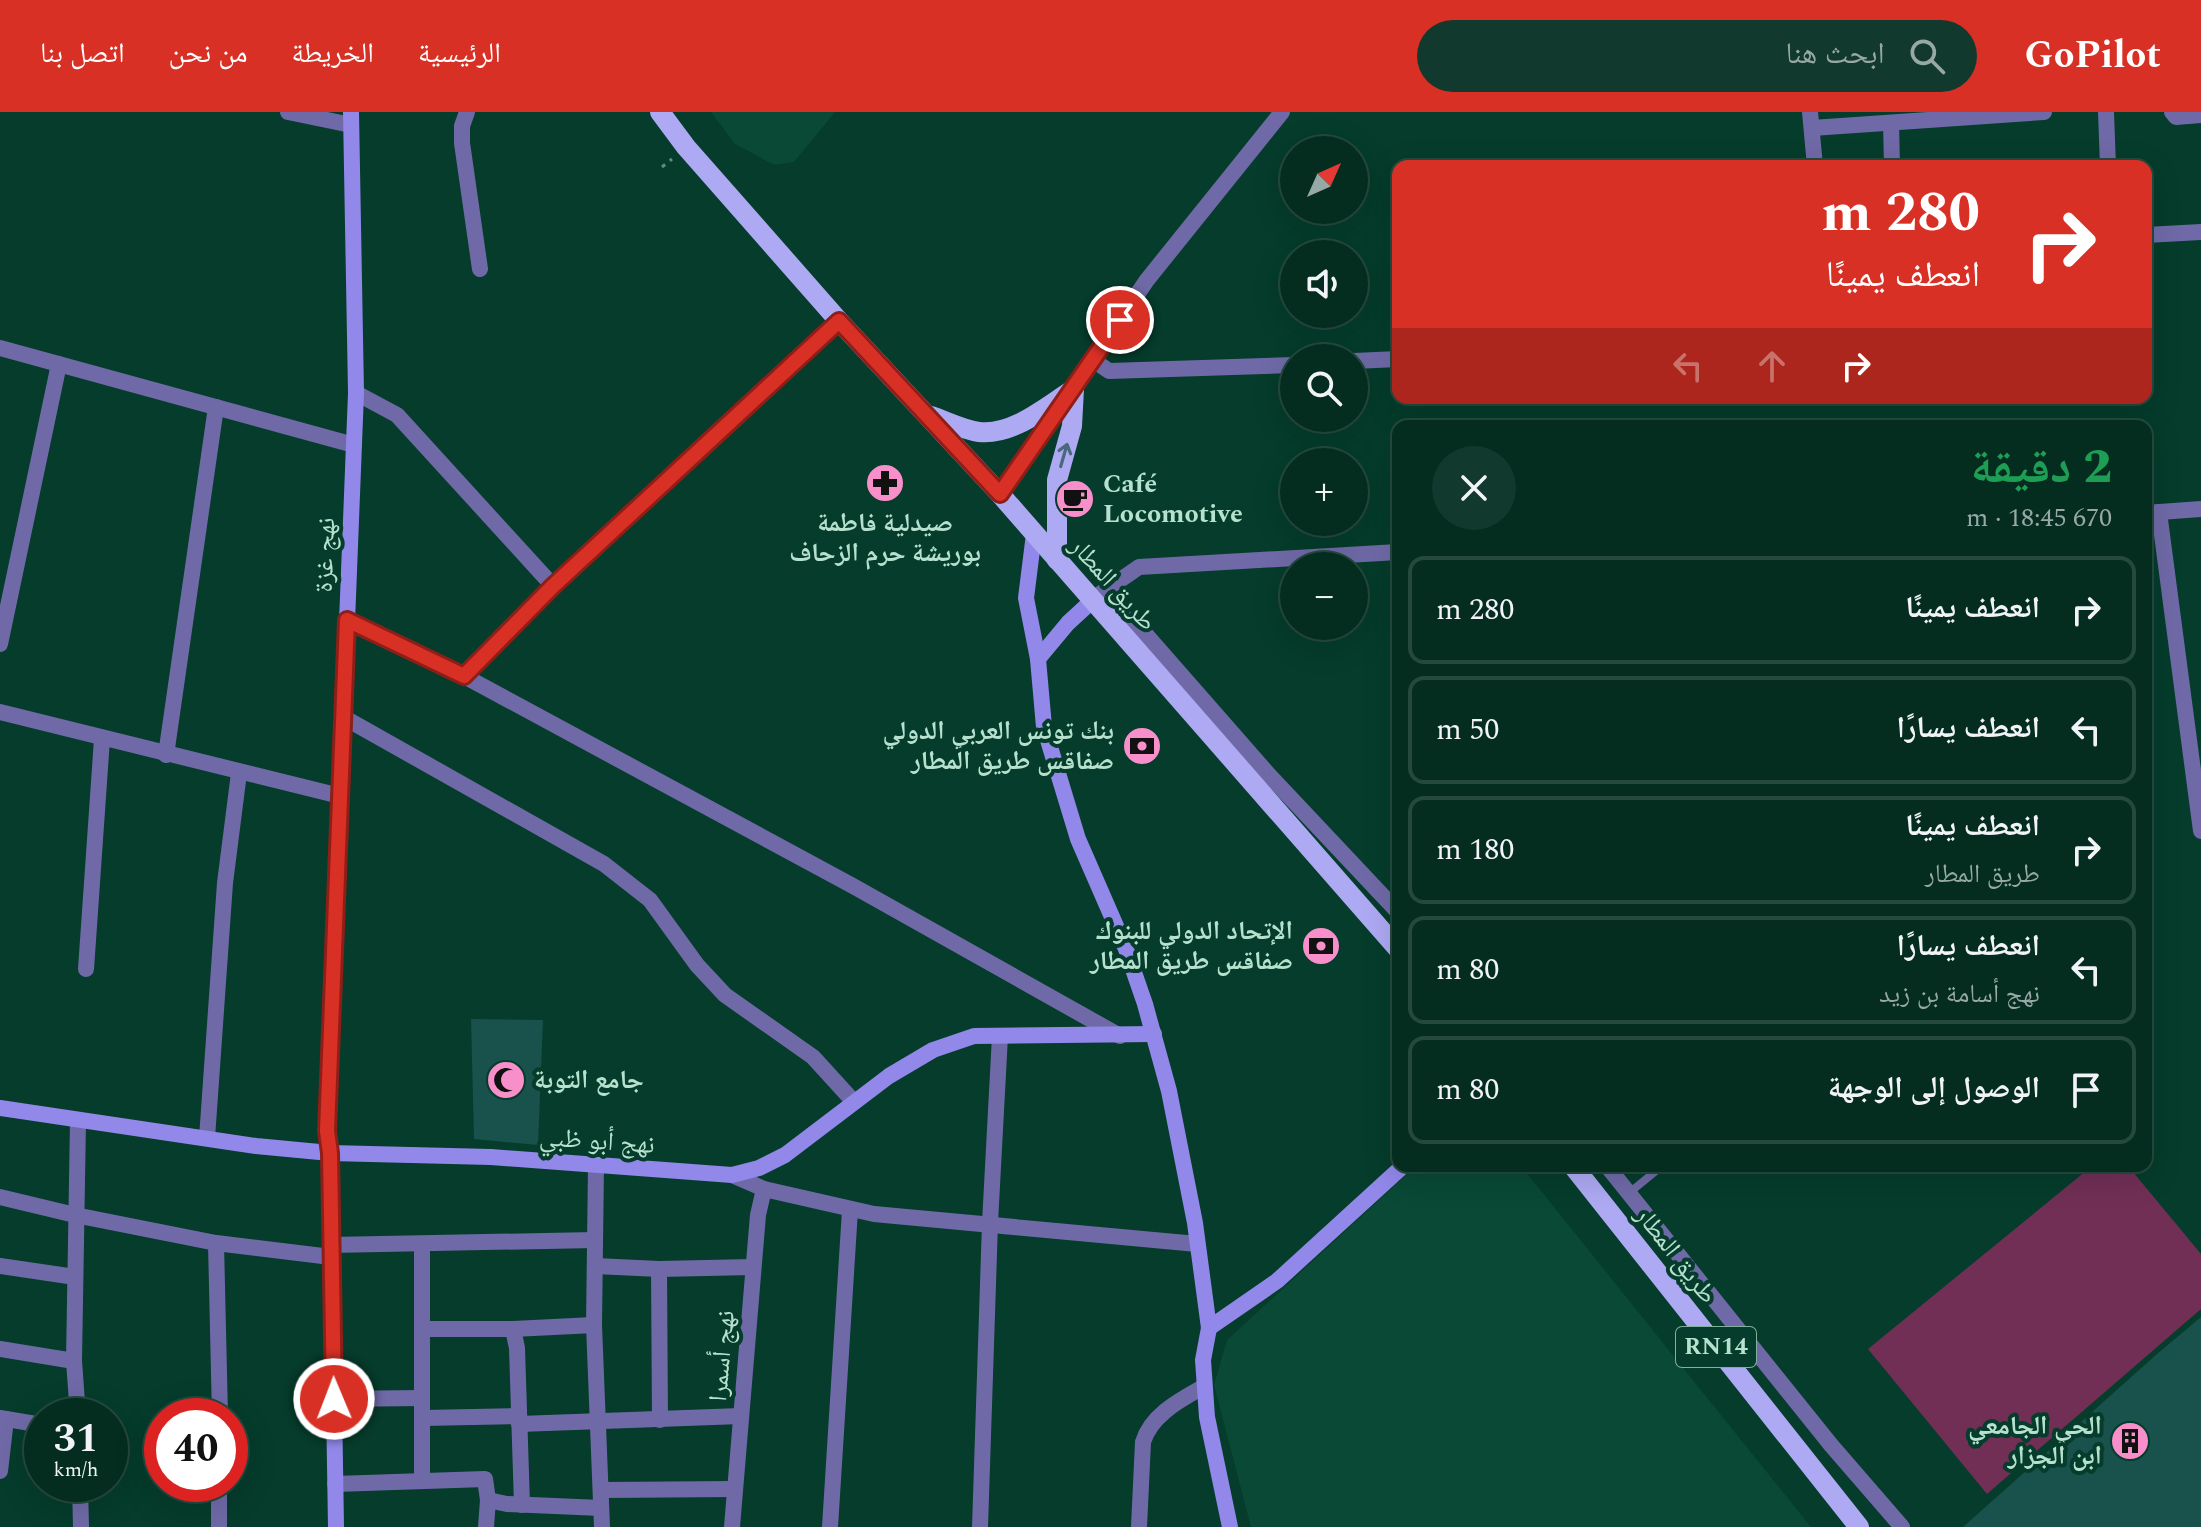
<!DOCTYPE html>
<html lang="ar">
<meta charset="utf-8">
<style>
:root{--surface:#042d20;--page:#12392d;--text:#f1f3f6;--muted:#97a8a5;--line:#25493e;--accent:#d93025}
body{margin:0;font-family:Spectral,"Noto Naskh Arabic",serif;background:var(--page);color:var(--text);direction:rtl;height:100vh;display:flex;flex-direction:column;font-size:30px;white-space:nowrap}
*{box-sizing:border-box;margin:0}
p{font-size:26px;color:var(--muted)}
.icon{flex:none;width:44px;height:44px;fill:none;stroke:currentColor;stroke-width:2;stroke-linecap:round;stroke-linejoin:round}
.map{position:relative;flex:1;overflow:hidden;direction:ltr}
.panel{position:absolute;left:1392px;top:308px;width:760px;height:752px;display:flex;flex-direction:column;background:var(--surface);border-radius:16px;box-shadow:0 8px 32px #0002,0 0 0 2px var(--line);direction:rtl}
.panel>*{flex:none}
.banner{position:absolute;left:1392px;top:48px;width:760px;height:244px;border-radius:16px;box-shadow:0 8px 32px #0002,0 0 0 2px var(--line);direction:rtl;background:#d93025;color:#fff;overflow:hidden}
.needle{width:52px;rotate:45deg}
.tools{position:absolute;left:1280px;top:24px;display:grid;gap:16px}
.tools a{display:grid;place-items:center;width:88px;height:88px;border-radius:50%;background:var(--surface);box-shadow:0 8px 32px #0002,0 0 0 2px var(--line);font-size:40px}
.speed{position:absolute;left:24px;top:1286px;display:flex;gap:16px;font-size:40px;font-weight:700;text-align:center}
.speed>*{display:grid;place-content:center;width:104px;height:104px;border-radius:50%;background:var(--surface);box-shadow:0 8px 32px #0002,0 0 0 2px var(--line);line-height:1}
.speed small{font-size:20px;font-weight:400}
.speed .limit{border:12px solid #d22;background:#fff;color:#111}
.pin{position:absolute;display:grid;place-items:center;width:68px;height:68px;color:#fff;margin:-34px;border:4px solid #fff;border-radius:50%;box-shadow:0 2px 8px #0007}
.me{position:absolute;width:88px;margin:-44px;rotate:359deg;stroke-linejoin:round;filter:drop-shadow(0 0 6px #0008)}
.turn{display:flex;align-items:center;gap:28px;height:168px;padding:0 40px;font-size:36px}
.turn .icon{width:104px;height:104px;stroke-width:2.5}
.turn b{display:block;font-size:56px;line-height:68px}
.lanes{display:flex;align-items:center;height:76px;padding:0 40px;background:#0003;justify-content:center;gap:40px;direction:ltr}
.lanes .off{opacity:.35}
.round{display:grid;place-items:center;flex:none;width:84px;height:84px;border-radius:42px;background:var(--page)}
.head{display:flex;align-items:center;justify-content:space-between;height:136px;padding:0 40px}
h1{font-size:48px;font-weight:800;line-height:60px;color:#1e9e55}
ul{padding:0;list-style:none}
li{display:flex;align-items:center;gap:24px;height:108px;margin:0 16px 12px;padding:0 24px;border:4px solid var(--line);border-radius:16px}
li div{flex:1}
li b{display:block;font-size:30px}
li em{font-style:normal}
header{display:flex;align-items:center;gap:48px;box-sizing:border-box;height:112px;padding:0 40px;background:var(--accent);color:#fff}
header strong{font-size:38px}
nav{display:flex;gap:44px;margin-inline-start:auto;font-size:28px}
.search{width:560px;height:72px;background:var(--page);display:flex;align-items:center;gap:20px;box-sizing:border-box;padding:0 28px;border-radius:44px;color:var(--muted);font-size:30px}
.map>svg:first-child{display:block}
.built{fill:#094936}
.green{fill:#712f56}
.building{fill:#19514c}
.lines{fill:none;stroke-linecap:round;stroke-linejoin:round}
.path{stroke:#5e8f7d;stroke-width:3;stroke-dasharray:4 6;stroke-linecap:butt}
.lane{stroke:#6f6aa7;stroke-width:8}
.street{stroke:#6f6aa7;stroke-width:16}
.secondary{stroke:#9188e9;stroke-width:16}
.primary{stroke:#ada9f3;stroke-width:20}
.oneway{stroke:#48687b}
.route-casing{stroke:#8d1f18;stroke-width:20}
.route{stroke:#d93025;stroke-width:14}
.labels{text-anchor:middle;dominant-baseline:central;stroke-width:8;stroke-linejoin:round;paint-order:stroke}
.shield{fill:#053c2b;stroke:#81b09d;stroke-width:2}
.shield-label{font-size:24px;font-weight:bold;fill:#b6e1ce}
.poi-label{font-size:26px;font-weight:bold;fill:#b6e1ce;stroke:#053c2b;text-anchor:end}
.street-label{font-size:26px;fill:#b6e1ce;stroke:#053c2b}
</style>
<header>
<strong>GoPilot</strong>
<div class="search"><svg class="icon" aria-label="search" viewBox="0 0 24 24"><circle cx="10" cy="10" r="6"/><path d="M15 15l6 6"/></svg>ابحث هنا</div>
<nav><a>الرئيسية</a><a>الخريطة</a><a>من نحن</a><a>اتصل بنا</a></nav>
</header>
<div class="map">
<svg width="2201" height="1415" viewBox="0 0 2201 1415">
<rect width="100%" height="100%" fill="#053c2b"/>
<g class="built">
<polygon points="711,0 835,0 794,50 774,53 735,32"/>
<polygon points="1416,1054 1521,1054 1811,1415 1251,1415 1214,1273 1227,1228"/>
</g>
<polygon class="green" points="2092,1054 2128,1054 2201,1142 2201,1197 1987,1382 1868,1237"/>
<g class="building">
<polygon points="471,907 543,908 538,1033 474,1027"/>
<polygon points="2201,1205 2201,1415 1963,1415 2157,1242"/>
</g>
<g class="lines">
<polyline class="path" points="662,55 672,47"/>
<polyline class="lane" points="1629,1081 1662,1054"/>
<g class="street">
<polyline points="288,0 351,13"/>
<polyline points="467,0 462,14 462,31 480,157"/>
<polyline points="1810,0 1815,54"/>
<polyline points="2106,0 2108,54"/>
<polyline points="2172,0 2176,5 2201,3"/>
<polyline points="1891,11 1892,54"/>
<polyline points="1812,16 2044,0"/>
<polyline points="2146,123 2201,120"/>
<polyline points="0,236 354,333"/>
<polyline points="1093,248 1109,259 1294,253"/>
<polyline points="1354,249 1398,247"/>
<polyline points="356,281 397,303 553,474"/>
<polyline points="1000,382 1147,168 1282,0"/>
<polyline points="2159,400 2201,719"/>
<polyline points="2146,401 2201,397"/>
<polyline points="1106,477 1269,663 1398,800"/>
<polyline points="1097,484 1139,455 1398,440"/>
<polyline points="347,508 464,564 853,774 1120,924"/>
<polyline points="0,532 59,252"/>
<polyline points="464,564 553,474 839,209"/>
<polyline points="0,600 340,684"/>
<polyline points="343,605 604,752 650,788 697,853 725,883 813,945 854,990"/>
<polyline points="166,643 216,295"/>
<polyline points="86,857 102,627"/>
<polyline points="207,1026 225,771 239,661"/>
<polyline points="596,1053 594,1213 602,1415"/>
<polyline points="1607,1054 1831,1333 1902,1415"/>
<polyline points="732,1063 764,1077 874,1102 1197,1132"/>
<polyline points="0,1085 75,1103 216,1131 220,1304"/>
<polyline points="216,1131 331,1145"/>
<polyline points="330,1133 595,1128"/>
<polyline points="0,1154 75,1165"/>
<polyline points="595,1154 659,1157 753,1155"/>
<polyline points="659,1157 660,1308"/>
<polyline points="422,1217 513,1217 594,1213"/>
<polyline points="513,1217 517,1236 522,1393"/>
<polyline points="0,1237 74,1249"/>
<polyline points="334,1287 422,1286"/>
<polyline points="78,1304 74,1249 78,1009"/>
<polyline points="0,1306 42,1313"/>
<polyline points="423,1306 519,1304"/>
<polyline points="519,1312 741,1304"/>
<polyline points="0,1359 6,1307"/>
<polyline points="422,1368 422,1132"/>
<polyline points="80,1372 81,1415"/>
<polyline points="335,1372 485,1367 488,1388 507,1392 601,1396"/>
<polyline points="601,1378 735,1377"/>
<polyline points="219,1415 219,1372"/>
<polyline points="486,1415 488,1388"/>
<polyline points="732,1415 758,1103 764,1077"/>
<polyline points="830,1415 850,1098"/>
<polyline points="980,1415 990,1111 1000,924"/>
<path d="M1139,1415L1143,1330C1151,1303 1180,1288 1203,1275"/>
</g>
<g class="secondary">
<polyline points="1034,422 1026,486 1038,547 1044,615 1078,727 1126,837 1145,892 1169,979 1195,1111 1209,1216 1203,1248 1207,1305 1230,1415"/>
<polyline points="1038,547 1068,511 1093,488"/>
<polyline points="0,996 256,1034 330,1041 491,1045 732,1063 759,1056 785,1043 889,964 933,938 974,924 1154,922"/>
<polyline points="1209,1216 1277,1169 1403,1054"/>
<polyline points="336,1415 330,1041 327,1019 356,281 351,0"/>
</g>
<g class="primary">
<polyline points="660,0 686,35 839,209 1000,382 1398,837"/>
<path d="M931,304C946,309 963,318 979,320C1013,324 1047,294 1074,277"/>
<polyline points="1057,448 1057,368 1072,314 1074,277"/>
<polyline points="1573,1054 1859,1415"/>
</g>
</g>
<defs><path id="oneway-shaft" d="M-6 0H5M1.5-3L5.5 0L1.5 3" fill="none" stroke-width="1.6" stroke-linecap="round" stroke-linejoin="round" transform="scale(2)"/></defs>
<use class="oneway" href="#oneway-shaft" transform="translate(1064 343) rotate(-74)"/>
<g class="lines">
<g class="route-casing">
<polyline id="route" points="334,1287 330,1041 327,1019 347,508 464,564 553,474 839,209 1000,382 1120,208"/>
</g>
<use href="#route" class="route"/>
</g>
<defs>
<g id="pharmacy-disc" transform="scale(2)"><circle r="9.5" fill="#f98fca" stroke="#053c2b"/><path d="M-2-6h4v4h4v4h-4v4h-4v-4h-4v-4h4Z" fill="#111"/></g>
<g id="cafe-disc" transform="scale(2)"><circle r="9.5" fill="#f98fca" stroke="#053c2b"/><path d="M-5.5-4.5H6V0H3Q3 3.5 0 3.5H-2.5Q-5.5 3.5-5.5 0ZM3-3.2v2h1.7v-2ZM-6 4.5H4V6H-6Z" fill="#111"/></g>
<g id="bank-disc" transform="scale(2)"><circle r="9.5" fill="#f98fca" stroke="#053c2b"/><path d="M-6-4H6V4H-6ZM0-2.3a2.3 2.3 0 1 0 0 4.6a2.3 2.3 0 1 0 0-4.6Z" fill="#111"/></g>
<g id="mosque-disc" transform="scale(2)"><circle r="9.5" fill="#f98fca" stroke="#053c2b"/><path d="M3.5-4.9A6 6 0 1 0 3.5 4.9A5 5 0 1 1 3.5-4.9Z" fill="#111"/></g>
<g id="building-disc" transform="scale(2)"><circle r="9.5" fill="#f98fca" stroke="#053c2b"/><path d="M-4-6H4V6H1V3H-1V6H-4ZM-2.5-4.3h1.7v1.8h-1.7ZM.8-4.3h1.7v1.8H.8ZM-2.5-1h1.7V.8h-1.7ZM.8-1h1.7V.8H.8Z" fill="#111"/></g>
</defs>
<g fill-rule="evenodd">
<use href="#pharmacy-disc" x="885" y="371"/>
<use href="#cafe-disc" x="1075" y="387"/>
<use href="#bank-disc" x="1142" y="634"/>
<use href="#bank-disc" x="1321" y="834"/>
<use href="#mosque-disc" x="506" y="968"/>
<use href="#building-disc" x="2130" y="1329"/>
</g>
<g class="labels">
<rect class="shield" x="1676" y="1215" width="80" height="40" rx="6"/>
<g class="shield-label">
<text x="1716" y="1235">RN14</text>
</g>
<g class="poi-label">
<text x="1103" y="372" text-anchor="start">Café<tspan x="1103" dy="30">Locomotive</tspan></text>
<text x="885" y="411" text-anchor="middle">صيدلية فاطمة<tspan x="885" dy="30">بوريشة حرم الزحاف</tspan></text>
<text x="1114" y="619">بنك تونس العربي الدولي<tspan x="1114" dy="30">صفاقس طريق المطار</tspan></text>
<text x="1293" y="819">الإتحاد الدولي للبنوك<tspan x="1293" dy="30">صفاقس طريق المطار</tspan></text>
<text x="534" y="968" text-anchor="start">جامع التوبة</text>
<text x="2102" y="1314">الحي الجامعي<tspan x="2102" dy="30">ابن الجزار</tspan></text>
</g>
<g class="street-label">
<text transform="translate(325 443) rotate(-88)">نهج غزة</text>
<text transform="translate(1113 472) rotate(48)">طريق المطار</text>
<text transform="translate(597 1029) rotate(4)">نهج أبو ظبي</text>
<text transform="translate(1676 1143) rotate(52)">طريق المطار</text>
<text transform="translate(722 1244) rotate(-85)">نهج أسمرا</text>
</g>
</g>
</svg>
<div class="tools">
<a><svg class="needle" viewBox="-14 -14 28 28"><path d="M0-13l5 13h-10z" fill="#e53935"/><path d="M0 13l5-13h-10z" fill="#97a8a5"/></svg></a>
<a><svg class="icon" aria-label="sound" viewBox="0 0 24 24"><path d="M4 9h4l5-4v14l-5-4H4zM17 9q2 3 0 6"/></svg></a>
<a><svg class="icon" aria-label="search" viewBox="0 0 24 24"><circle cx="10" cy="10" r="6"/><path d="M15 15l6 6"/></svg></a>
<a>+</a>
<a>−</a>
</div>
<div class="speed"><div>31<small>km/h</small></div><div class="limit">40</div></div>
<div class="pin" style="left:1120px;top:208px;background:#d93025"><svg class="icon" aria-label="arrive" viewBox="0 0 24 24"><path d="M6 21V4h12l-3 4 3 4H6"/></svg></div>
<svg class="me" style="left:334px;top:1287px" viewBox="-20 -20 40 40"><circle r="17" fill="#d93025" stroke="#fff" stroke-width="3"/><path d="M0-11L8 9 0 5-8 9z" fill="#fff"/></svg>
<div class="banner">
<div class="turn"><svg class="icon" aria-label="right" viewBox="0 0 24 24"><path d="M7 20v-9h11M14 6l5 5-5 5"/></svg><div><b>280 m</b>انعطف يمينًا</div></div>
<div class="lanes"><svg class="icon off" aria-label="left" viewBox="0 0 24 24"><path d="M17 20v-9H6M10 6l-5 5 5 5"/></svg><svg class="icon off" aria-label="ahead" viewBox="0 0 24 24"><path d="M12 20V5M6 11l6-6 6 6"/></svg><svg class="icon" aria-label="right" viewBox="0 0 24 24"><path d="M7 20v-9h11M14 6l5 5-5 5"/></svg></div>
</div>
<section class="panel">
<div class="head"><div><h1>2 دقيقة</h1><p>670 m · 18:45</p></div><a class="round"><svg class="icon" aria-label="close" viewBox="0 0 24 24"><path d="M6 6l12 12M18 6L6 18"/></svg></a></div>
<ul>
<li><svg class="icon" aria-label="right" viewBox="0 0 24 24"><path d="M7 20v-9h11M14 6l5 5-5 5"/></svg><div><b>انعطف يمينًا</b></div><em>280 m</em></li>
<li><svg class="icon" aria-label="left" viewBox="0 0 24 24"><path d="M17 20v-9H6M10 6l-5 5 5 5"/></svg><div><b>انعطف يسارًا</b></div><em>50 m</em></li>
<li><svg class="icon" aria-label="right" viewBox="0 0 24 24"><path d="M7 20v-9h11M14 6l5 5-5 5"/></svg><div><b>انعطف يمينًا</b><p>طريق المطار</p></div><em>180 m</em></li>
<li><svg class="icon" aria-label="left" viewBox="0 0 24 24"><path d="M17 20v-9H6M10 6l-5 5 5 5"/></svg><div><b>انعطف يسارًا</b><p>نهج أسامة بن زيد</p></div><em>80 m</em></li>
<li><svg class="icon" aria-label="arrive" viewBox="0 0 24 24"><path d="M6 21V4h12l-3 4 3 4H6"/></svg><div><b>الوصول إلى الوجهة</b></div><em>80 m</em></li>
</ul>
</section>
</div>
